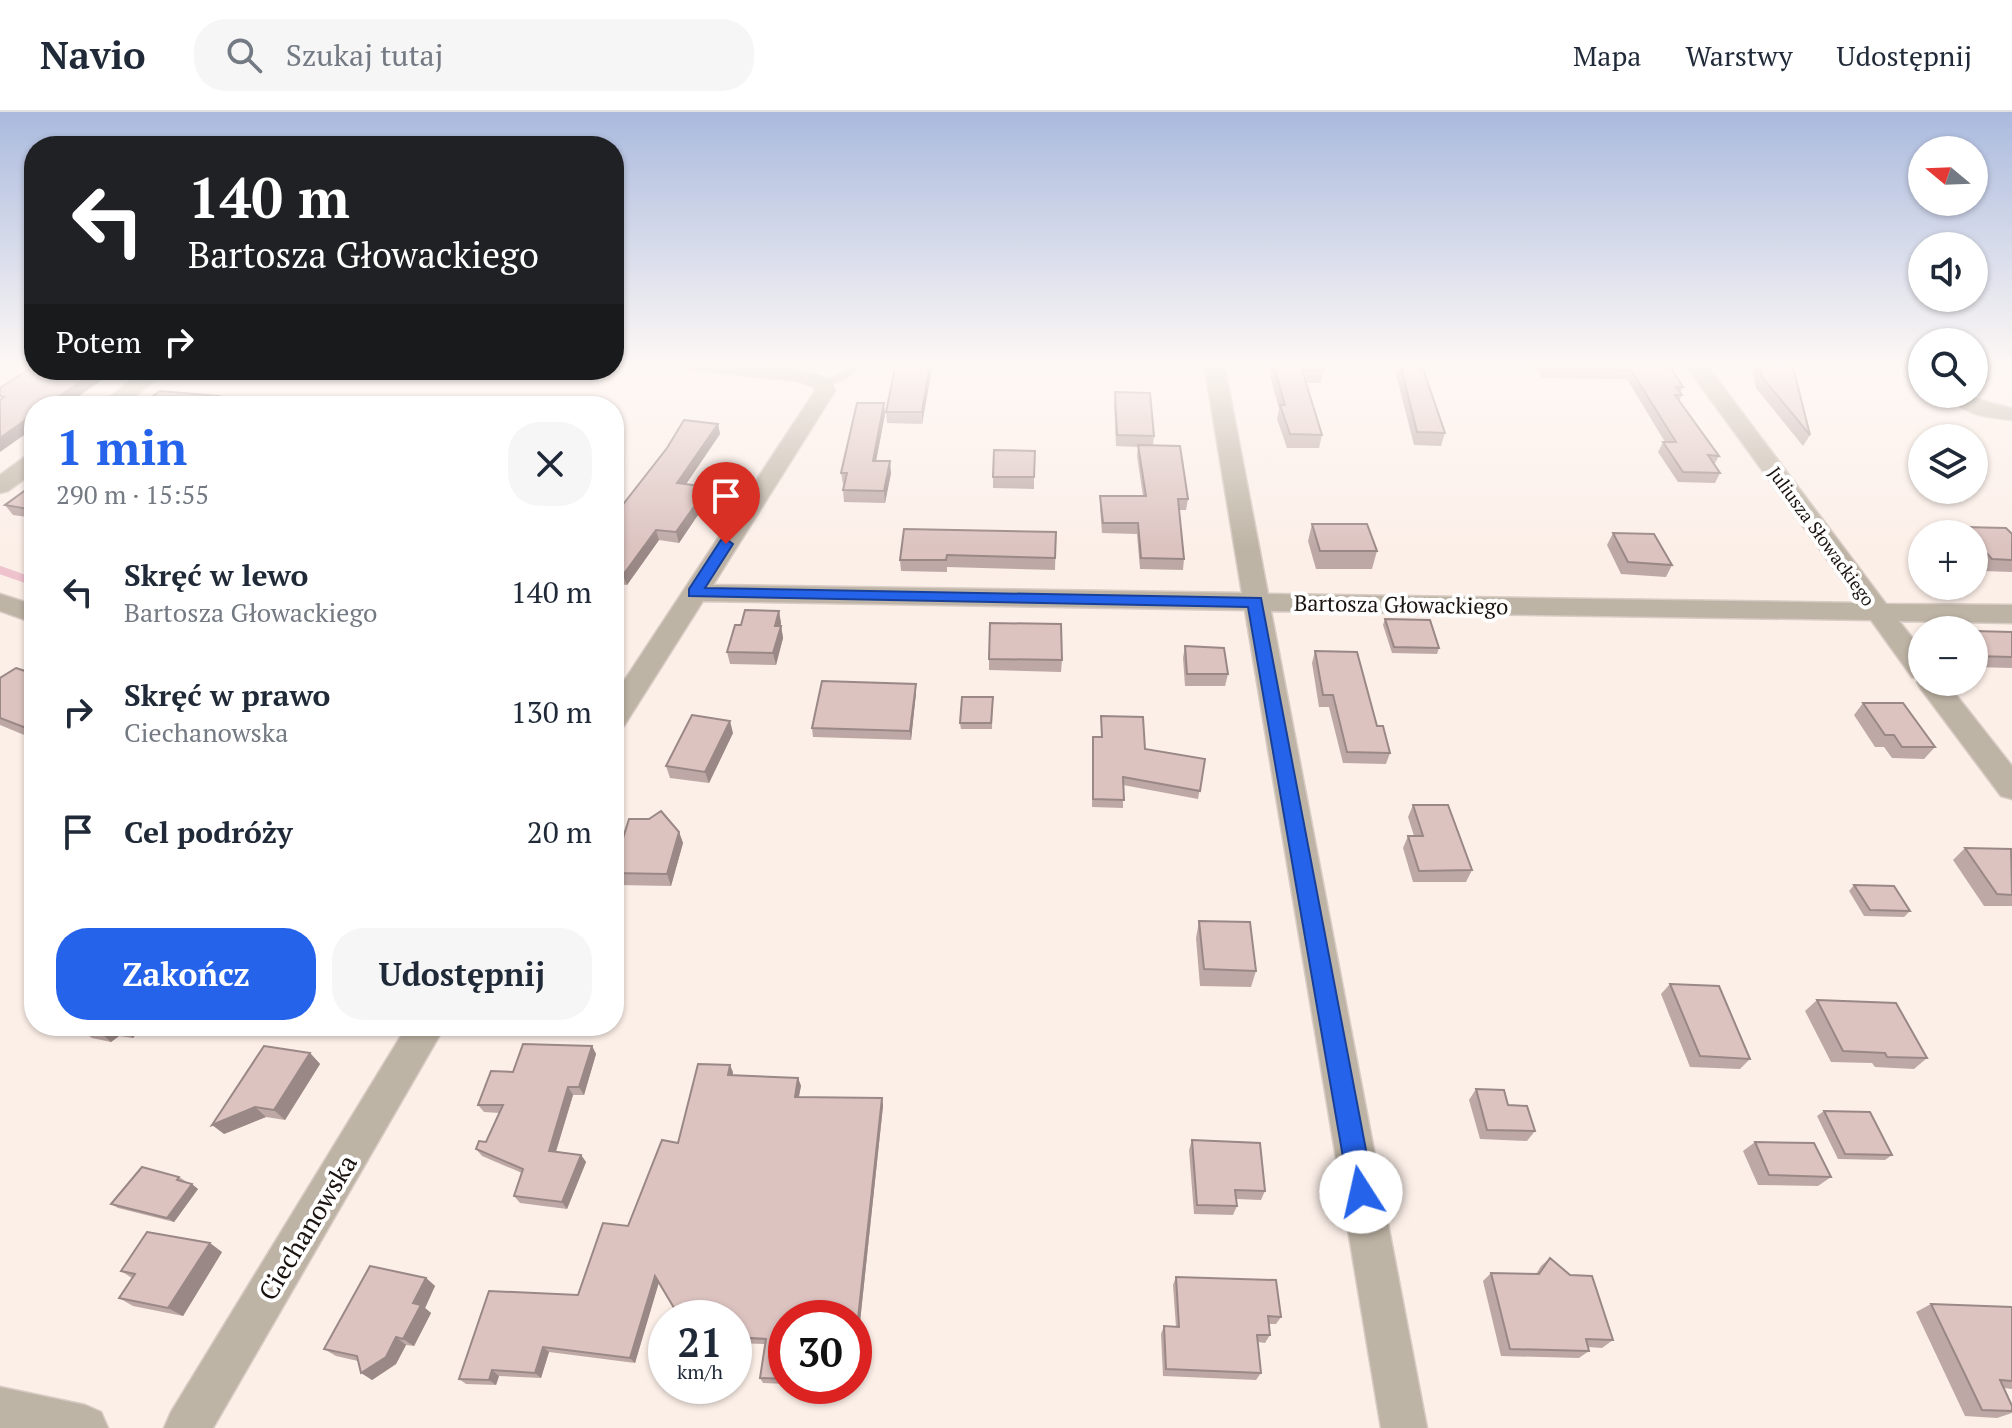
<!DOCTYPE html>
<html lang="pl">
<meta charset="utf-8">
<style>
:root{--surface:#fff;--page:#f6f6f7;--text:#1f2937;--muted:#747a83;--line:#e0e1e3;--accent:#2563eb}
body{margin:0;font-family:"PT Serif",serif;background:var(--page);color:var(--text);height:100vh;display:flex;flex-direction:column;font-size:30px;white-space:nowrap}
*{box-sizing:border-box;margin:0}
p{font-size:26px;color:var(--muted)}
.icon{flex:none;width:44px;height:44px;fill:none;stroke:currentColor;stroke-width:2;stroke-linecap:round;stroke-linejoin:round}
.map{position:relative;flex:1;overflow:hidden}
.sheet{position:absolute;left:24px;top:284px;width:600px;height:640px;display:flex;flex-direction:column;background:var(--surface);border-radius:32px;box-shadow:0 2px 6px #0004}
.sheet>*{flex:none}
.top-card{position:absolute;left:24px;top:24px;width:600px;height:244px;border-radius:32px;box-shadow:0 2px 6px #0004;background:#202124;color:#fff;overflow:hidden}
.needle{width:52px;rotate:289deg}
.controls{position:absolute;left:1908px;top:24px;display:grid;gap:16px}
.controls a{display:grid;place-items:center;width:80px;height:80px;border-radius:50%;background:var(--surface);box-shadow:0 2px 6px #0004;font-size:40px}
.speed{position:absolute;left:648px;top:1188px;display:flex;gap:16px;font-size:40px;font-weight:700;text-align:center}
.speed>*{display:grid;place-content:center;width:104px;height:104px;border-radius:50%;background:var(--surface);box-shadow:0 2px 6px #0004;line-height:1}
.speed small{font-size:20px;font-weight:400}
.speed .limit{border:12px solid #d22;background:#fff;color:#111}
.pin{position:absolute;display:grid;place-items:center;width:68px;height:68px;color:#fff;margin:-82px -34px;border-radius:50% 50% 50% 0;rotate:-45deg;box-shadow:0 0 8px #0007}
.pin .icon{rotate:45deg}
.me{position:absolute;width:88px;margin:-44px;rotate:350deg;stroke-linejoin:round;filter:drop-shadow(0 0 6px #0008)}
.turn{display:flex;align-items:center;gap:28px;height:168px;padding:0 32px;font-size:36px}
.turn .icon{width:104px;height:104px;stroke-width:2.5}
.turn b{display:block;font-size:56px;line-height:68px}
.then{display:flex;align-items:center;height:76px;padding:0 32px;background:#0003;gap:16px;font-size:30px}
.round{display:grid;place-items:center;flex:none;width:84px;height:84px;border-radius:32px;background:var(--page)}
.summary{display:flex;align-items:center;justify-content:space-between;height:136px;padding:0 32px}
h1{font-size:48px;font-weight:700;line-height:60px;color:var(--accent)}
.action{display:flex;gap:16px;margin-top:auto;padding:16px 32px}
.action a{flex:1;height:92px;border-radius:32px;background:var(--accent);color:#fff;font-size:32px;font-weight:700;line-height:92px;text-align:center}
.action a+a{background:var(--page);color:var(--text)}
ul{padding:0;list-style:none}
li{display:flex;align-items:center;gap:24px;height:120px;padding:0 32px}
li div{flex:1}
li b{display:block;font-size:30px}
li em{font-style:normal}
header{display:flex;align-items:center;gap:48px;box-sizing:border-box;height:112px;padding:0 40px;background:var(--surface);border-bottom:2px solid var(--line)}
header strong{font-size:38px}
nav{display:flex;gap:44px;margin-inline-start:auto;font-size:28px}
.search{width:560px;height:72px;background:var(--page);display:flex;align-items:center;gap:20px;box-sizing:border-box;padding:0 28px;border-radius:32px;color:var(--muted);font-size:30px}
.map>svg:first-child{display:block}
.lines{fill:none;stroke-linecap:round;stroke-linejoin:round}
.stream{stroke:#eec3ce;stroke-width:8}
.lane-casing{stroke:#d8ccc5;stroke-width:3}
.street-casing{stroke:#d8ccc5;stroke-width:3}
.lane{fill:#beb4a5;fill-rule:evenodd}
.street{fill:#beb4a5;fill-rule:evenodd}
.wall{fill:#bda8a5}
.shaded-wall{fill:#9a8886}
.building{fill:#dcc3c0;stroke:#9a8886;stroke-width:2}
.route{fill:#2563eb;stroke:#184099;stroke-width:2}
.labels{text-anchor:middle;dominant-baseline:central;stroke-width:8;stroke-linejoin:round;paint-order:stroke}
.far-street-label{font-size:18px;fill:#1a130f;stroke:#fff}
.street-label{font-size:22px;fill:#1a130f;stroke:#fff}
.near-street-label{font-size:26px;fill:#1a130f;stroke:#fff}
</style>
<header>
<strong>Navio</strong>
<div class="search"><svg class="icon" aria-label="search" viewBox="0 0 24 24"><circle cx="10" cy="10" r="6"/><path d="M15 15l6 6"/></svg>Szukaj tutaj</div>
<nav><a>Mapa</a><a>Warstwy</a><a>Udostępnij</a></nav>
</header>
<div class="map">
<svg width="2012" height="1316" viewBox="0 0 2012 1316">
<rect width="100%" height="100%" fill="#fcefe8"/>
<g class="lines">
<polyline class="stream" points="0,458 34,470"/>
<g class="lane-casing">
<polygon id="lane" points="852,251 862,251 846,266 824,275 819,272 840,262"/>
</g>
<g class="street-casing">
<g id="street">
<path d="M676,251C729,251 782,248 831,268L835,279L713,473L1242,481L1204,251H1224L1268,482L1859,491L1684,251H1705L1886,492L2012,493V511L1899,509L1922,538V570H1946L2012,654V687L2001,684L1921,577L1917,570L1919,567L1912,565L1871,508L1271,499L1427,1316H1381L1245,498L703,489L624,614L614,617V584L815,279L814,275L797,269L686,257Z"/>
<polygon points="145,258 168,258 123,294 98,294"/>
<path d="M1948,282C1970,282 1989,292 2012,296V308C1987,305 1963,304 1948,282Z"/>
<polygon points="34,342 34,360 8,379 0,381 0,363 26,344"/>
<polygon points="0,482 34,493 34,511 0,499"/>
<polygon points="407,914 445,914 213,1316 164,1316 171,1300"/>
<polygon points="0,1275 85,1293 101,1300 108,1316 0,1316"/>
</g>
</g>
<use href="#lane" class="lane"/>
<use href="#street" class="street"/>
</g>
<g class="wall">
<polygon points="933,251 922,312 887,311 886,300"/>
<polygon points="1272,251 1322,251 1324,258 1321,271 1306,271 1322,323 1319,336 1287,336 1277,307 1279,297 1270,263"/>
<polygon points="1399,251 1421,251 1445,321 1441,334 1414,333 1396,262"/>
<polygon points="1534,251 1674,251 1672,257 1683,275 1680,281 1682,283 1679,289 1719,344 1714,353 1720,361 1715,371 1678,370 1658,340 1663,330 1665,330 1627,267 1542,266"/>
<polygon points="1751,251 1792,251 1810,323 1803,334 1756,276"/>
<polygon points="1115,280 1154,324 1153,334 1188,387 1186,398 1179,398 1184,447 1183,458 1140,457 1137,422 1102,421 1100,395 1100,384 1143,384 1137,344 1138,335 1116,334 1114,291"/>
<polygon points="885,302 876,349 891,361 885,391 844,390 843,378 844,372 843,372 841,361"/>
<polygon points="718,312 720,322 686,372 708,375 710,385 679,431 659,428 627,473 619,472 614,478 614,404"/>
<polygon points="993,365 1034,365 1034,377 993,376"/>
<polygon points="34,372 34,406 13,403 5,393"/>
<polygon points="1312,412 1377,439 1372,457 1316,457 1308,429"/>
<polygon points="1963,415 2012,422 2012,460 1983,459 1974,449 1974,422 1958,422"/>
<polygon points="1056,420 1055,458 947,455 947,460 901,459 900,448"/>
<polygon points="1613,421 1672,453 1666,465 1621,462 1607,433"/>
<polygon points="779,499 783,526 776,553 730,552 727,540 741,513"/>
<polygon points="1385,507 1439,536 1437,542 1392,541 1383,513"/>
<polygon points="1974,519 2012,520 2012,556 1974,555"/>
<polygon points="1185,534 1228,562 1225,574 1185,574 1183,546"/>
<polygon points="1315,539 1377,614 1390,641 1386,652 1343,651 1329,595 1319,595 1312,551"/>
<polygon points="989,547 1062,548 1061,560 989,558"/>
<polygon points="34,562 34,627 0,613 0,566"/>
<polygon points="916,581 911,628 813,625 812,616"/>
<polygon points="993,585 992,617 961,617 960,611"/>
<polygon points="1863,591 1935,635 1924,647 1892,646 1884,635 1875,635 1854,603"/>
<polygon points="1101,604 1145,637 1205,647 1198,687 1123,673 1123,696 1092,695 1093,633 1101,625"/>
<polygon points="733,621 709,671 670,666 666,654"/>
<polygon points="1413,693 1472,758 1466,770 1413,770 1403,736 1408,724 1414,724 1408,705"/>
<polygon points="679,720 683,731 671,774 617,773 614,766 614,755"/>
<polygon points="1965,736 2012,738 2012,794 1984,794 1953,748"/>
<polygon points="1854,773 1910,799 1904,805 1864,804 1849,779"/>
<polygon points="1199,809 1256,859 1251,875 1200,874 1196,826"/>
<polygon points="1670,872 1750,947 1740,957 1690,955 1661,882"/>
<polygon points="1817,888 1927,946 1914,957 1875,955 1872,951 1831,950 1805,899"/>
<polygon points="75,914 142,914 133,926 119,924 111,930 92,926"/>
<polygon points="592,934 596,942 584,983 573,983 556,1039 581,1043 586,1050 567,1097 520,1091 514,1084 522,1061 482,1044 476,1037 486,1030 500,1001 484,1000 478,993 513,960"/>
<polygon points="310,941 320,952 285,1008 266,1005 224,1022"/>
<polygon points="733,960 733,964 798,966 801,974 799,985 882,986 883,994 854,1266 854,1206 786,1206 786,1272 763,1271 760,1266 765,1232 734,1231 734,1206 659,1170 635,1251 549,1240 541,1266 499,1264 496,1273 466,1272 459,1267 578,1183 628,1114 678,1031"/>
<polygon points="1476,977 1508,993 1535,1019 1527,1029 1480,1027 1469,988"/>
<polygon points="1824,999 1892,1043 1885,1048 1838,1047 1817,1004"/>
<polygon points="1192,1028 1265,1079 1261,1088 1236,1087 1237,1094 1233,1103 1194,1102 1189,1038"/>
<polygon points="1755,1030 1831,1065 1818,1074 1758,1073 1743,1039"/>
<polygon points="179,1065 198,1077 174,1110 118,1096 111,1092"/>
<polygon points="222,1140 183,1204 133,1194 119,1186 132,1166 121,1159"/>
<polygon points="1550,1146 1613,1228 1602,1236 1588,1235 1589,1239 1579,1246 1501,1244 1483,1169 1491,1161 1536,1162 1541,1154"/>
<polygon points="1176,1165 1281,1205 1276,1212 1269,1212 1270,1223 1265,1231 1258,1230 1261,1261 1256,1268 1163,1264 1161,1222 1164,1214 1176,1215 1173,1173"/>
<polygon points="426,1166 435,1174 425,1196 431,1201 414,1234 406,1233 396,1252 372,1268 358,1249 336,1244 324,1237"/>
<polygon points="1931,1192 2012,1195 2012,1277 2004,1276 2012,1294 2012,1301 1997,1306 1965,1304 1916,1200"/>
</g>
<g class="shaded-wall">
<polygon points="930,251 933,251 922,312 922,300"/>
<polygon points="97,258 116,258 65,294 45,294"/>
<polygon points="219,284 225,294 207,294"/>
<polygon points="884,291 885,302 874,360 873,349"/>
<polygon points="34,302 34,316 0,340 0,326"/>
<polygon points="718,312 720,322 680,381 677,371"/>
<polygon points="890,349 891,361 885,391 884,379"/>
<polygon points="708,375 710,385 679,431 676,420"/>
<polygon points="656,418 659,428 627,473 623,463"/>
<polygon points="615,461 619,472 614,478 614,463"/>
<polygon points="779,499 781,511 778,522 781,514 783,526 776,553 773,541 775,514"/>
<polygon points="916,572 916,581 911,628 910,619"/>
<polygon points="730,609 733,621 709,671 705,660"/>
<polygon points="679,720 683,731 671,774 667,762"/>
<polygon points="614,837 618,845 614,852"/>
<polygon points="126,914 142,914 133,926 123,918"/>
<polygon points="109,916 119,924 111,930 101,921"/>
<polygon points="592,934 596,942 584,983 579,975"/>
<polygon points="310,941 320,952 285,1008 274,998"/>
<polygon points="730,953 733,960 731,971 728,963"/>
<polygon points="798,966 801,974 797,992 795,985"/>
<polygon points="568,975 573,983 554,1046 549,1039"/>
<polygon points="882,986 883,994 854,1266 854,1243"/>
<polygon points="255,995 266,1005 224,1022 212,1013"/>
<polygon points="581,1043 586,1050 567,1097 562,1090"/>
<polygon points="192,1072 198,1077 174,1110 167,1106"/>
<polygon points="210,1131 222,1140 183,1204 168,1196"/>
<polygon points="655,1164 659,1170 635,1251 630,1246"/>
<polygon points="426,1166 435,1174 425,1196 431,1201 414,1234 403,1227 413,1191"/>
<polygon points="396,1225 406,1233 396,1252 372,1268 361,1261"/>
<polygon points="543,1235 549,1240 541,1266 535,1261"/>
<polygon points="492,1258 499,1264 496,1273 489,1268"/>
</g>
<g class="building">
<polygon points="896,251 930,251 922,300 886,300"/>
<polygon points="1273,251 1322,251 1324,258 1302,258 1322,323 1290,322 1280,293 1285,293"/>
<polygon points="1400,251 1421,251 1445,321 1417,320"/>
<polygon points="1543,251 1668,251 1683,275 1676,275 1682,283 1675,283 1719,344 1708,343 1720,361 1683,360 1663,330 1676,330 1631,258 1546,256"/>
<polygon points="1759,251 1792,251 1810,323 1762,265"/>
<polygon points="34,254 34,258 97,258 45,294 34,294 34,302 0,326 0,288 4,285 0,284 0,276"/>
<polygon points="160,279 219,284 207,294 139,294"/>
<polygon points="1115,280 1150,281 1154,324 1117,323"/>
<polygon points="857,291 884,291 873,349 890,349 884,379 843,378 847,361 841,361"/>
<polygon points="684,308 718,312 677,371 708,375 676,420 656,418 623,463 615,461 614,463 614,404 667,336"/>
<polygon points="1138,333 1180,334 1188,387 1178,387 1184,447 1141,446 1138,411 1103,411 1100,384 1146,384"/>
<polygon points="994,338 1035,339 1034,365 993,365"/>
<polygon points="34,372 34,398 5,393"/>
<polygon points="1312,412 1367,412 1377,439 1320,439"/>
<polygon points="1963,415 2006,416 2012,422 2012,448 1992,447 1974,427 1974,422 1969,422"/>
<polygon points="904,417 1056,420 1055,446 947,443 946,448 900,448"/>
<polygon points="1613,421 1654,422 1672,453 1628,450"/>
<polygon points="745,498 779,499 775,514 781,514 773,541 727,540 735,513 741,513"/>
<polygon points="1385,507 1430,508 1439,536 1394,535"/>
<polygon points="990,511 1061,512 1062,548 989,547"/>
<polygon points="1974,519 2012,520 2012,545 1974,544"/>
<polygon points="1185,534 1224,536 1228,562 1187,562"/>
<polygon points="1315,539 1357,540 1377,614 1383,614 1390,641 1347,640 1333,583 1323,583"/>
<polygon points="16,556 34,562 34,619 0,606 0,566"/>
<polygon points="822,569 916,572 910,619 812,616"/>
<polygon points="962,585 993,585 991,611 960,611"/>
<polygon points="1863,591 1903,591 1935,635 1902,635 1894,623 1885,623"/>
<polygon points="692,603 730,609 705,660 666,654"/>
<polygon points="1101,604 1143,605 1145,637 1205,647 1200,679 1123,665 1124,688 1093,687 1093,625 1102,625"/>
<polygon points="1413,693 1448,693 1472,758 1419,759 1408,724 1423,724"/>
<polygon points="661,699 679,720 667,762 614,761 614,755 629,707 649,707"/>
<polygon points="1965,736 2011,737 2012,783 1997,782"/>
<polygon points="1854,773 1894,774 1910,799 1870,798"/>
<polygon points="1199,809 1250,810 1256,859 1204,857"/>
<polygon points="1670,872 1719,874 1750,947 1700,944"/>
<polygon points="1817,888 1896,891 1927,946 1887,945 1885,941 1843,939"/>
<polygon points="82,914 126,914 123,918 109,916 101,921 81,918"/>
<polygon points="523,932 592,934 579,975 568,975 549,1039 581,1043 562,1090 514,1084 523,1057 476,1037 479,1029 486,1030 503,993 478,993 491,959 513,960"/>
<polygon points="264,934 310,941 274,998 255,995 212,1013"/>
<polygon points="698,952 730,953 728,963 798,966 795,985 882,986 854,1243 854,1206 786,1206 786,1267 760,1266 766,1227 734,1225 734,1206 680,1206 655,1164 630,1246 543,1235 535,1261 492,1258 489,1268 459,1267 489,1179 578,1183 603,1111 628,1114 662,1028 678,1031"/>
<polygon points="1476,977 1504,978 1508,993 1527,994 1535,1019 1487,1018"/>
<polygon points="1824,999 1870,1000 1892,1043 1845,1042"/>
<polygon points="1192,1028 1260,1031 1265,1079 1235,1078 1237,1094 1197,1093"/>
<polygon points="1755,1030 1814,1031 1831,1065 1769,1063"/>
<polygon points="142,1055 179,1065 177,1068 192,1072 167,1106 111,1092"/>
<polygon points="147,1120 210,1131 168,1196 119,1186 135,1162 121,1159"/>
<polygon points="1550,1146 1570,1163 1592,1164 1613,1228 1586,1227 1589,1239 1510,1237 1491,1161 1539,1162"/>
<polygon points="370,1154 426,1166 413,1191 421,1193 403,1227 396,1225 386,1245 361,1261 357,1244 324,1237"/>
<polygon points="1176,1165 1276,1168 1281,1205 1268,1204 1270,1223 1257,1223 1261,1261 1166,1257 1164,1214 1179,1215"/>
<polygon points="1931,1192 2012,1195 2012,1269 2000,1268 2012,1294 2012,1299 1982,1298"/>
</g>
<linearGradient id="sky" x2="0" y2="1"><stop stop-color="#aabade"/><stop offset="0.58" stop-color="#fef8f5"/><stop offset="1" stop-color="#fef8f5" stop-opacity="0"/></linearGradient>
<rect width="2012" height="436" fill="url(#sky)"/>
<polygon class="route" points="726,427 733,432 705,476 1261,486 1374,1080 1370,1088 1361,1092 1353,1088 1349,1080 1248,495 689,484 689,477 721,428"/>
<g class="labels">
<g class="far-street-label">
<text transform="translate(1822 424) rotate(54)">Juliusza Słowackiego</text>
</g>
<g class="street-label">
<text transform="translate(1401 492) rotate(1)">Bartosza Głowackiego</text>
</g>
<g class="near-street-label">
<text transform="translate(307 1115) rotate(-59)">Ciechanowska</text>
</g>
</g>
</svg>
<div class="controls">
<a><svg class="needle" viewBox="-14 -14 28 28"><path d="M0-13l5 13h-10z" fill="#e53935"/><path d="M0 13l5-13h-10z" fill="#747a83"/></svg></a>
<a><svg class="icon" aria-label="sound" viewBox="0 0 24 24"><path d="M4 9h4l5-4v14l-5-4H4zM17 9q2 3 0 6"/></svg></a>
<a><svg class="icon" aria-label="search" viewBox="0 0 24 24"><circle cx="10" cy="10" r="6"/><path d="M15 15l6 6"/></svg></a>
<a><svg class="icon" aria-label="layers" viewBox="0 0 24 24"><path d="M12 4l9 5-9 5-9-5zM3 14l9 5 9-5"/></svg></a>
<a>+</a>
<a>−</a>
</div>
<div class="speed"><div>21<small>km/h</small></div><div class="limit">30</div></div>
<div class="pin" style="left:726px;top:432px;background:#d93025"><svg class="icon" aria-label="arrive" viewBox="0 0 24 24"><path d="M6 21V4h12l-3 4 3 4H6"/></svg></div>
<svg class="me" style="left:1361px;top:1080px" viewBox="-20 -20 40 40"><circle r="19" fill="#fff"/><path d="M0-13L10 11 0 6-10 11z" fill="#2563eb"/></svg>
<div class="top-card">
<div class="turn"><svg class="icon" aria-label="left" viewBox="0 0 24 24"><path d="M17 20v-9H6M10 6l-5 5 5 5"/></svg><div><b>140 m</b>Bartosza Głowackiego</div></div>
<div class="then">Potem<svg class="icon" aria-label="right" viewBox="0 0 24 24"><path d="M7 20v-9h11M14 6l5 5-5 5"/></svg></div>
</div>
<section class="sheet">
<div class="summary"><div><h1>1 min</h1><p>290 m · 15:55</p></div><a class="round"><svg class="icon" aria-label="close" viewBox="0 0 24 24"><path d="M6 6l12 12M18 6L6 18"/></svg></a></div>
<ul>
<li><svg class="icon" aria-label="left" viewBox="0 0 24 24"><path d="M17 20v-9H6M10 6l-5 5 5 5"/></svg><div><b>Skręć w lewo</b><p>Bartosza Głowackiego</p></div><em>140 m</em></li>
<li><svg class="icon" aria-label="right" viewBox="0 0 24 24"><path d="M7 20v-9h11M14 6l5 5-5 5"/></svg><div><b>Skręć w prawo</b><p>Ciechanowska</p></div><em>130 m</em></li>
<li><svg class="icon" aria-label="arrive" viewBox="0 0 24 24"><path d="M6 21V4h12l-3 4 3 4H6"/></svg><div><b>Cel podróży</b></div><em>20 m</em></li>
</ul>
<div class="action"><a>Zakończ</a><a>Udostępnij</a></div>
</section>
</div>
